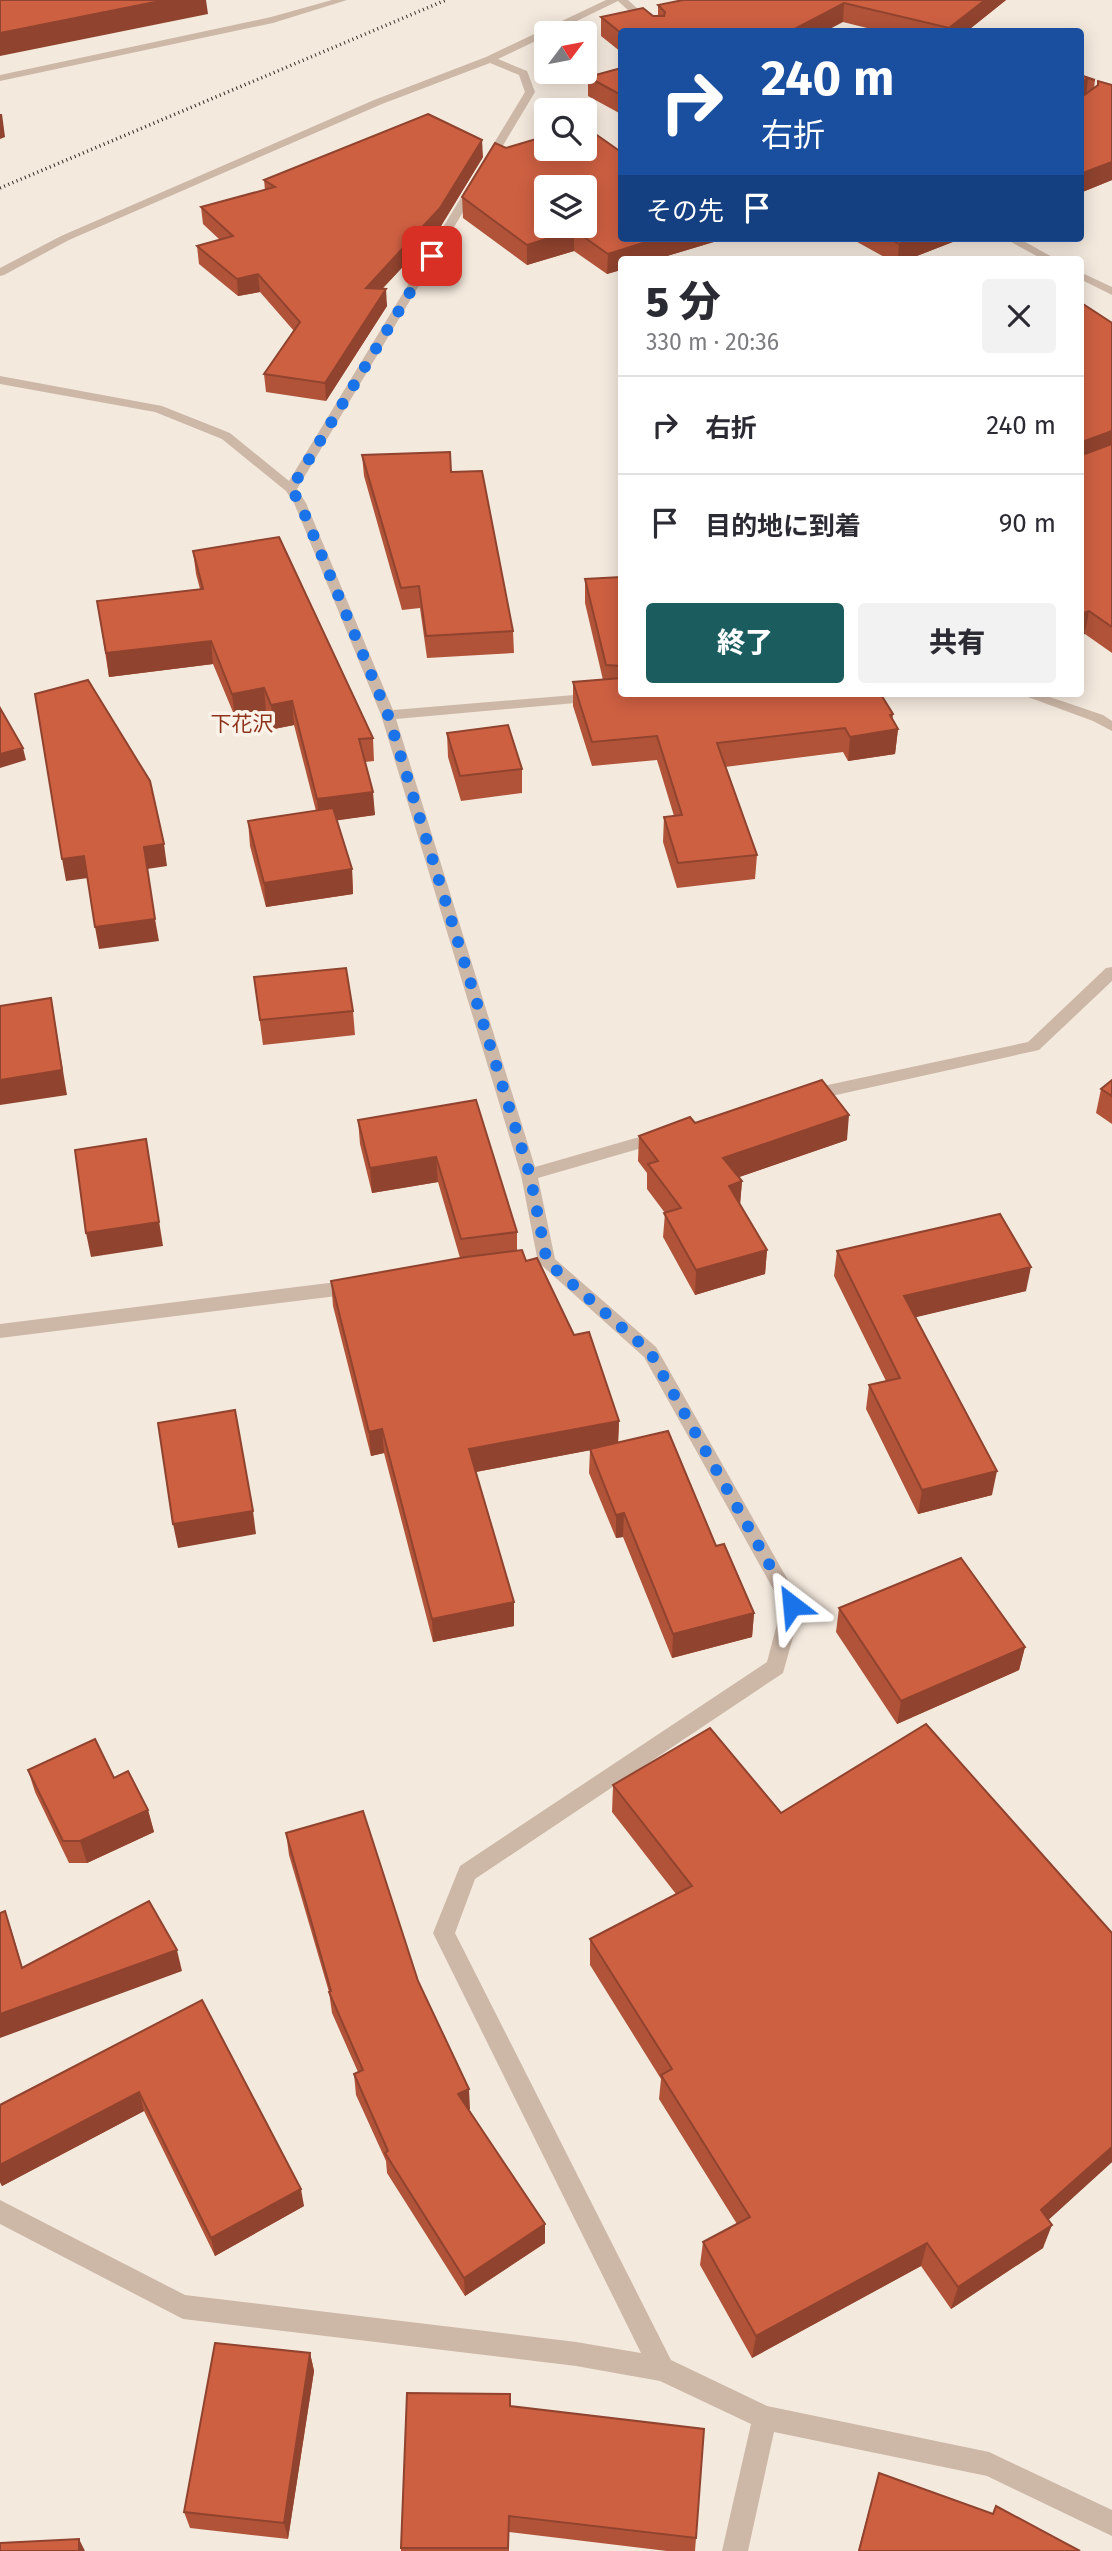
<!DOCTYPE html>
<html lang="ja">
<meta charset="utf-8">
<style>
:root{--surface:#fff;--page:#f2f2f3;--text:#2b2b33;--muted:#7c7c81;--line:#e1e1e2;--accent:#1b5c5e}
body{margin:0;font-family:"Fira Sans","Noto Sans JP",sans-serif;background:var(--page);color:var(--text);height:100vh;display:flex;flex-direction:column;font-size:26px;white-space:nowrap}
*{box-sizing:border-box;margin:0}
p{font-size:23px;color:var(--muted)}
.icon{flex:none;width:38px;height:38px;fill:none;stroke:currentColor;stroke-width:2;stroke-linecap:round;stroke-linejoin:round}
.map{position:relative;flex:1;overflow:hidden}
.sheet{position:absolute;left:618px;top:256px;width:466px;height:441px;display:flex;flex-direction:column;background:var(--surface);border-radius:7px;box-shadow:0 4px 18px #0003}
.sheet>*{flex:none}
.guide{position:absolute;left:618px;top:28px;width:466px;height:214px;border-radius:7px;box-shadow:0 4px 18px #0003;background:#1a4fa0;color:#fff;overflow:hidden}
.needle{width:46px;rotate:58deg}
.controls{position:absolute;left:534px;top:21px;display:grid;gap:14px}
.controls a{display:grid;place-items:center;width:63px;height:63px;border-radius:7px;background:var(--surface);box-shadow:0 4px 18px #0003;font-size:35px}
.pin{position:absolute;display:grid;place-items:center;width:60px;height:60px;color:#fff;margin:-30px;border-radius:14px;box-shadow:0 4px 10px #0006}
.me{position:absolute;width:77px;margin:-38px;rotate:331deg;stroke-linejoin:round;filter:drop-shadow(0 0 5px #0008)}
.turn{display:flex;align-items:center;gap:24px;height:147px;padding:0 28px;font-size:32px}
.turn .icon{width:91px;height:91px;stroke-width:2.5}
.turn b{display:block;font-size:49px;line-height:60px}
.then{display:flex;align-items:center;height:66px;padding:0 28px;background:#0003;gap:14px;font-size:26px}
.round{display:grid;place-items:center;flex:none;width:74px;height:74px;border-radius:7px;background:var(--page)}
.head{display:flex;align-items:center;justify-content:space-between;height:119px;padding:0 28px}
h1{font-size:42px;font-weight:800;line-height:52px}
.cta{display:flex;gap:14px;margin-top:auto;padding:14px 28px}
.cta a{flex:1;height:80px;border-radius:7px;background:var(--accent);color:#fff;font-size:28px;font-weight:800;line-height:80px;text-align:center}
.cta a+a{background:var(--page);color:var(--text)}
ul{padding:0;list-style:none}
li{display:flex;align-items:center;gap:21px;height:98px;padding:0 28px;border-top:2px solid var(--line)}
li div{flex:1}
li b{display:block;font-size:26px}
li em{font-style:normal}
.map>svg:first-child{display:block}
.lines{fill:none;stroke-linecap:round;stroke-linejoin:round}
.street{fill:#cdb8a8;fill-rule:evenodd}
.rail{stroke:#3a2d29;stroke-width:3.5;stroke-dasharray:1 3.5;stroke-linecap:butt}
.wall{fill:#b15339}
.shaded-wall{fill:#90432e}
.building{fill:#ce6042;stroke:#90432e;stroke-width:2;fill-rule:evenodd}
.route{stroke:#1a73e8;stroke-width:12;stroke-dasharray:0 21.6}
.labels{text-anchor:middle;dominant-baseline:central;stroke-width:7;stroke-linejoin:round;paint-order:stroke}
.quarter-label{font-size:21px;fill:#8e341c;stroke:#fbf3ea}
</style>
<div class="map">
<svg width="1112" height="2551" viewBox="0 0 1112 2551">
<rect width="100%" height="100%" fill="#f4e9dd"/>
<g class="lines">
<g class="street">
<polygon points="332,0 347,0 273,23 0,81 0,75 271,17"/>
<polygon points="606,0 628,0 663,32 652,32 618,1 552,33 546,33 546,36 498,59 527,71 535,92 297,489 306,503 393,710 598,693 605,697 598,701 396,719 535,1167 660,1131 668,1137 666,1141 538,1178 555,1259 656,1347 802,1605 783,1673 475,1879 455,1933 671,2360 767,2406 989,2452 1112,2510 1112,2536 987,2476 774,2432 748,2551 722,2551 751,2424 660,2381 576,2366 183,2319 0,2224 0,2200 185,2295 576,2342 641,2353 433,1933 460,1866 767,1662 782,1605 644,1357 538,1262 521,1175 381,715 294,503 286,491 222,439 155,412 0,384 0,376 162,406 230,433 289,481 525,92 519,75 490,63 382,104 69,240 4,275 0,276 0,268 61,236 374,100 486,57"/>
<polygon points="1004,238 1018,238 1056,259 1042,259"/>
<polygon points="1080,272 1112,287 1112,295 1080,279"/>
<polygon points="1017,693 1038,693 1103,715 1112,721 1112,731 1093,721"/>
<polygon points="1112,967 1112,981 1039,1050 809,1101 801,1095 809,1089 1028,1042 1106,968"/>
<polygon points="353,1280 359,1282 362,1287 359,1292 353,1294 0,1338 0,1324"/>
</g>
<polyline class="rail" points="0,188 446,0"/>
</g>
<g class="wall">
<polygon points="1006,0 966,32 883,32 843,22 621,32 621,52 601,36 601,17 658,16 658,5"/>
<polygon points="621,54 621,114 588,96 588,77 618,69 618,55"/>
<polygon points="1080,75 1095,80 1094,88 1097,86 1098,81 1112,85 1112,180 1080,193"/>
<polygon points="483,157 441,226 383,288 387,306 326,401 266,392 264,374 294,331 260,292 238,296 199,264 197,246 220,240 203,224 201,207 265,190 264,180"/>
<polygon points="462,197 717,241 607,274 574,251 527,265 463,218"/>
<polygon points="850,238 963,238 909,259 888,259"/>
<polygon points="1112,323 1112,653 1085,634"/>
<polygon points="362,455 451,472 513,631 514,653 427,658 420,608 402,610 364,476"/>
<polygon points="193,551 373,738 374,761 365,762 375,815 337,820 352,869 353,894 266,907 250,846 248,821 316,811 294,725 274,729 266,711 235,717 213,664 109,677 97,601 200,589 196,574"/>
<polygon points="621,577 621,693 892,719 898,729 895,754 848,761 843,752 725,767 757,855 755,879 677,888 663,842 664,817 674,816 657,760 592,766 573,706 573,682 603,680 585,603 585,579"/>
<polygon points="447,733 522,769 522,793 461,801 448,757"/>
<polygon points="254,977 353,1011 355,1035 263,1045"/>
<polygon points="1112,1080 1112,1124 1096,1113 1101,1089"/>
<polygon points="476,1100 517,1232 517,1250 526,1261 574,1335 619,1421 618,1443 716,1546 754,1613 752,1637 672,1658 623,1537 616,1538 589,1473 590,1450 476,1472 514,1626 433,1642 384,1453 371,1456 333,1306 331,1281 460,1258 438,1182 372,1193 360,1144 358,1120"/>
<polygon points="695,1123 847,1140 739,1177 742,1181 740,1204 767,1250 765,1274 695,1295 663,1237 665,1213 647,1189 647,1173 638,1161 639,1136"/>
<polygon points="837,1251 1026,1291 915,1317 992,1495 918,1514 866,1409 869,1385 886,1381 834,1276"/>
<polygon points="839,1608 1025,1647 1019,1670 897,1724 836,1632"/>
<polygon points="28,1770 114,1778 148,1810 154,1832 87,1863 69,1863 35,1792"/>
<polygon points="613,1785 781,1813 1112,1933 1112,2162 1048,2220 1043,2248 951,2309 921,2266 752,2358 700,2265 703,2242 737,2224 659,2099 661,2079 590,1965 590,1939 676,1894 612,1812"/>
<polygon points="286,1833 418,1981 470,2109 468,2110 545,2224 545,2243 465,2296 387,2173 386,2161 356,2095 354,2074 358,2072 332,2013 329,1992 289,1855"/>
<polygon points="202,2000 304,2206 215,2256 144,2111 2,2186 0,2182 0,2105"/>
<polygon points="310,2353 314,2371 288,2539 190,2528 184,2512"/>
<polygon points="510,2394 511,2406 696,2538 695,2551 667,2551 509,2532 509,2551 401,2551 401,2548"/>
<polygon points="879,2473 1080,2551 858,2551"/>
</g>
<g class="shaded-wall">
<polygon points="165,0 206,0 208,14 0,56 0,33"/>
<polygon points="985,0 1006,0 966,32 949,32 949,28"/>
<polygon points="844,3 843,22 824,32 789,32"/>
<polygon points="1088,78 1086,97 1080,101 1081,83"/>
<polygon points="0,114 2,114 5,137 0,139"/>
<polygon points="482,140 483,157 441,226 367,305 366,288"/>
<polygon points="1112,162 1112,180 1080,193 1080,174"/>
<polygon points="574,230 574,251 527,265 527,245"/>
<polygon points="659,238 717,238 717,241 657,259 621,259 621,270 607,274 608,254"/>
<polygon points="914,238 963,238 909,259 898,259 899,244"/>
<polygon points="258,274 260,292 238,296 237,279"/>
<polygon points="386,289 387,306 326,401 325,383"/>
<polygon points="1112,431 1112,446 1080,464 1082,442"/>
<polygon points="1089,611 1085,634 1080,636 1080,614"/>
<polygon points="211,641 213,664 109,677 106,653"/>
<polygon points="264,688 266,711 235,717 232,694"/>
<polygon points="292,701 294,725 274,729 271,705"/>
<polygon points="893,714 891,731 898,729 895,754 848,761 850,737 890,715"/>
<polygon points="23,748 26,760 0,768 0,754"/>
<polygon points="373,792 375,815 319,823 317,799"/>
<polygon points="164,844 167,866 147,869 144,847"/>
<polygon points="84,856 88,878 66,881 62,859"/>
<polygon points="352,869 353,894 266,907 264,883"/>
<polygon points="155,919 159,941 99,949 95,927"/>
<polygon points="51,998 67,1095 0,1105 0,1080"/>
<polygon points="849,1115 847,1140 722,1183 723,1158"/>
<polygon points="146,1139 163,1246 91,1257 86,1233"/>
<polygon points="436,1157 438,1182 372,1193 370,1168"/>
<polygon points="742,1181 740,1205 729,1186"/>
<polygon points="767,1250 765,1274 695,1295 696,1270"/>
<polygon points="1031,1267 1026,1291 900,1321 904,1296"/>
<polygon points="619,1421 618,1445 470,1473 469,1449"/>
<polygon points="382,1429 384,1453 371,1456 369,1432"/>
<polygon points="997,1471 992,1495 918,1514 922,1490"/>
<polygon points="253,1511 256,1534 178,1548 173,1524"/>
<polygon points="624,1513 623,1537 616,1538 616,1515"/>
<polygon points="514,1602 514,1626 433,1642 432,1619"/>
<polygon points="754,1613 752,1637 672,1658 673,1634"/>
<polygon points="1025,1647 1019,1670 897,1724 901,1701"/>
<polygon points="148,1810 154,1832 87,1863 80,1841"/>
<polygon points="5,1911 12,1932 29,1990 22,1968"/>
<polygon points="177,1950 182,1971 0,2038 0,2014"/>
<polygon points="469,2089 470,2109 459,2114 458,2094"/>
<polygon points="139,2092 144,2111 2,2186 0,2182 0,2165"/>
<polygon points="1112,2147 1112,2162 1033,2234 1041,2210"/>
<polygon points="301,2189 304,2206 215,2256 211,2238"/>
<polygon points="545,2224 545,2243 465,2296 464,2278"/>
<polygon points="1052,2225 1043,2248 951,2309 958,2287"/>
<polygon points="927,2243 921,2266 752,2358 756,2336"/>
<polygon points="310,2353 314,2371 288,2539 284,2523"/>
<polygon points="79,2539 85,2551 79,2551"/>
</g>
<g class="building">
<polygon points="0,0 165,0 0,33"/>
<polygon points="683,0 985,0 949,28 844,3 789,32 621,32 621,33 601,17 643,8 653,16 664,16 665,12 658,5"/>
<polygon points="621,68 621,95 588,77"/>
<polygon points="1080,75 1095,80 1088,78 1081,83 1083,96 1098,85 1098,81 1112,85 1112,162 1080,174"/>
<polygon points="428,114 482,140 440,208 366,288 386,289 325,383 264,374 300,322 258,274 237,279 197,246 233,236 201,207 275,187 264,180"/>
<path d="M584,126L621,152V238H659L608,254L574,230L527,245L462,197L495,143L506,148L546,136V149H584ZM546,187H584V226H546Z"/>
<polygon points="888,238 914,238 899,244"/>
<polygon points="1080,302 1112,323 1112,431 1082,442 1081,452 1085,454 1112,444 1112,627 1089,611 1080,614"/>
<polygon points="450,452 451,472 482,471 513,631 426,636 419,586 401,588 362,455"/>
<polygon points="279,537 373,738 359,739 373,792 317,799 292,701 271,705 264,688 232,694 211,641 106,653 97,601 203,589 193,551"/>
<polygon points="621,577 621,666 606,665 585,579"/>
<polygon points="621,678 621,693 880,693 893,714 890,715 898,729 850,737 845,728 717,743 757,855 678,863 664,817 682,815 657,736 592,742 573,682"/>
<polygon points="88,680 150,781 164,844 144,847 155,919 95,927 84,856 62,859 35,694"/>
<polygon points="0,708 23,748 0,754"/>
<polygon points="508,725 522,769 460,776 447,733"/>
<polygon points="333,808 352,869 264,883 248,821"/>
<polygon points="346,968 353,1011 260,1020 254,977"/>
<polygon points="51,998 62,1070 0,1080 0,1006"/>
<polygon points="822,1080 849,1115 723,1158 742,1181 729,1186 767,1250 696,1270 664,1213 681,1208 648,1164 658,1161 639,1136 690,1117 695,1123"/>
<polygon points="1112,1080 1112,1096 1101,1089"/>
<polygon points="476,1100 517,1232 461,1239 436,1157 370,1168 358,1120"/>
<polygon points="146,1139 159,1222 86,1233 75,1150"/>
<polygon points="1000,1214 1031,1267 904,1296 997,1471 922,1490 869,1385 900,1378 837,1251"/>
<polygon points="522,1250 526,1261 537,1258 574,1335 589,1332 619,1421 469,1449 514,1602 432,1619 382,1429 369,1432 331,1281 466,1257"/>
<polygon points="235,1410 253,1511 173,1524 158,1423"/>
<polygon points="668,1431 716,1546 724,1544 754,1613 673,1634 624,1513 616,1515 590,1449"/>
<polygon points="961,1558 1025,1647 901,1701 839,1608"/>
<polygon points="926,1724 1112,1933 1112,2147 1041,2210 1052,2225 958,2287 927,2243 756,2336 703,2242 750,2217 661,2075 672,2069 590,1939 692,1886 613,1785 710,1728 781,1813"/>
<polygon points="95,1739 114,1778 128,1771 148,1810 80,1841 63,1841 28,1770"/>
<polygon points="363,1811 418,1981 469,2089 458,2094 545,2224 464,2278 385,2153 388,2151 354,2074 363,2070 329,1992 331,1991 286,1833"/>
<polygon points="149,1901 177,1950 0,2014 0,1913 5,1911 22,1968"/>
<polygon points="202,2000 301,2189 211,2238 139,2092 0,2165 0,2105"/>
<polygon points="215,2343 310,2353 284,2523 184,2512"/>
<polygon points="407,2393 510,2394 510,2406 704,2429 696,2538 509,2516 508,2548 401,2548"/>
<polygon points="879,2473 993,2514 996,2506 1080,2551 859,2551"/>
<polygon points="79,2539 79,2551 0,2551 0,2543"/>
</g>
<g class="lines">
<polyline class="route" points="432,256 291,489 300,503 388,715 530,1175 547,1262 650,1352 792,1605"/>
</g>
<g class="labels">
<g class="quarter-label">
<text x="242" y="724">下花沢</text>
</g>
</g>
</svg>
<div class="controls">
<a><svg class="needle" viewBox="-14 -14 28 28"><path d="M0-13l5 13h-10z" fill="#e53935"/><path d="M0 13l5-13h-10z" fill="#7c7c81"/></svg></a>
<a><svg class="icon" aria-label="search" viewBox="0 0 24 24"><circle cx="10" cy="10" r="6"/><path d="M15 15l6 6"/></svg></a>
<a><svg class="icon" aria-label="layers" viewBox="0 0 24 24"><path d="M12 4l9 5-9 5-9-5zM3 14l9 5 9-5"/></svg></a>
</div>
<div class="pin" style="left:432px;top:256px;background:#d93025"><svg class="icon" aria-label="arrive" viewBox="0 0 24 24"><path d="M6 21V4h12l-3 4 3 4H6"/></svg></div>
<svg class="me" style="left:792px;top:1605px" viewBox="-20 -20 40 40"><path d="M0-17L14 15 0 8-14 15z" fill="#1a73e8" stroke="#fff" stroke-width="4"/></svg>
<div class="guide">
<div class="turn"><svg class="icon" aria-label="right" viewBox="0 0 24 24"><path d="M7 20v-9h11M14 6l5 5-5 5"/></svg><div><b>240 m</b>右折</div></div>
<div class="then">その先<svg class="icon" aria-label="arrive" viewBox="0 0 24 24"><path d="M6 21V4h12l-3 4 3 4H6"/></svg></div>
</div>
<section class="sheet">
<div class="head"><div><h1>5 分</h1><p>330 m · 20:36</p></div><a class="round"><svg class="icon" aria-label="close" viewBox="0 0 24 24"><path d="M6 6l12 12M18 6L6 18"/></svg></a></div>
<ul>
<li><svg class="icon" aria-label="right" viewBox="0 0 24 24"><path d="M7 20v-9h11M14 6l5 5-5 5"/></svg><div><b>右折</b></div><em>240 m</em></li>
<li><svg class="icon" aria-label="arrive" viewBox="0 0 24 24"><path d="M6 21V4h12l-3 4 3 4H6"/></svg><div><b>目的地に到着</b></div><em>90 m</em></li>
</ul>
<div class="cta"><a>終了</a><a>共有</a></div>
</section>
</div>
